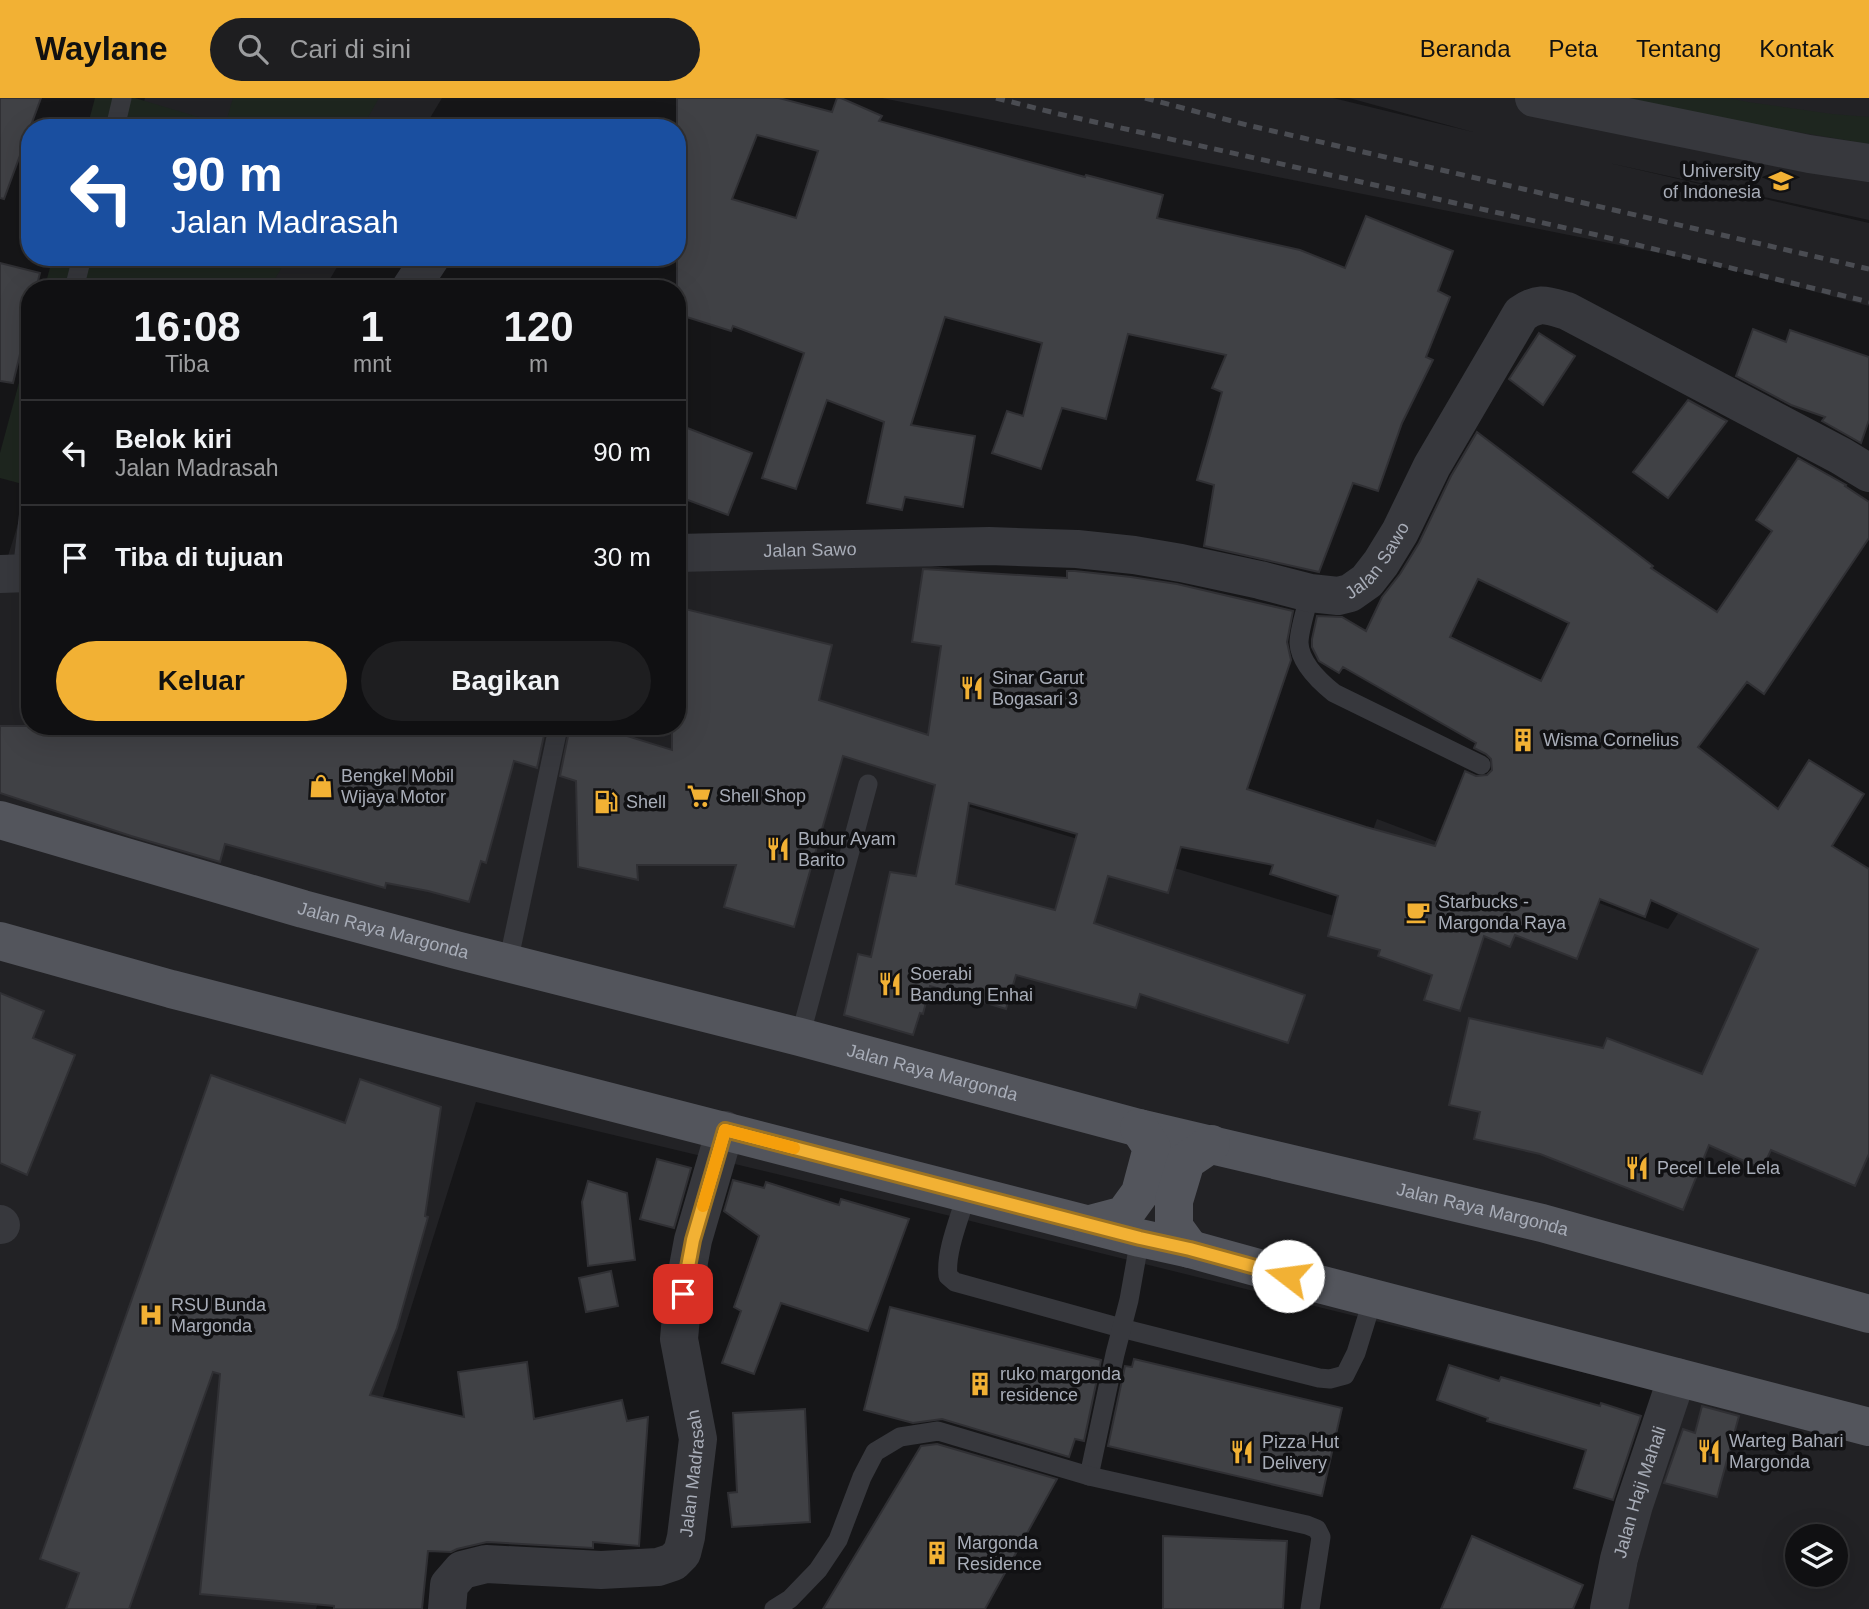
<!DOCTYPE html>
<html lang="id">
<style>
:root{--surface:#101012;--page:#1e1e20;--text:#f1f3f6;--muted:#9c9d9f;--line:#303032;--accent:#f2b134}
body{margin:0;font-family:Arial,sans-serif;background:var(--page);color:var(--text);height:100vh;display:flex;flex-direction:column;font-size:26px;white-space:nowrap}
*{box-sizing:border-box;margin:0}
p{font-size:23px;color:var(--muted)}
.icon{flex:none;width:38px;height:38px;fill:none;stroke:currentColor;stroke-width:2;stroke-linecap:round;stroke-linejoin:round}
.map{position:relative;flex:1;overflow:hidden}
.side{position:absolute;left:21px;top:182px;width:665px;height:455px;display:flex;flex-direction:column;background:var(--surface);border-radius:28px;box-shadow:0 7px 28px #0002,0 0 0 2px var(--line)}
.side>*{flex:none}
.guide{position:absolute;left:21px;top:21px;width:665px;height:147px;border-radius:28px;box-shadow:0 7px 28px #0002,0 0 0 2px var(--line);background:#1a4fa0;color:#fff;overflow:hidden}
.fabs{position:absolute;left:1785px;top:1426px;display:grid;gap:14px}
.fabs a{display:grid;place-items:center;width:63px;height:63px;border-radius:50%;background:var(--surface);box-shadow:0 7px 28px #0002,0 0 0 2px var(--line);font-size:35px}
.pin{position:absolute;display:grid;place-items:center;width:60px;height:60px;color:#fff;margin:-30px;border-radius:14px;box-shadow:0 4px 10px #0006}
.me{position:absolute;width:77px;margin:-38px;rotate:285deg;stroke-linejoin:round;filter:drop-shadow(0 0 5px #0008)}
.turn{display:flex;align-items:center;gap:24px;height:147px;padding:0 35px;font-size:32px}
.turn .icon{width:91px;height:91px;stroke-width:2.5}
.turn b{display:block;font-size:49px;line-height:60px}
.eta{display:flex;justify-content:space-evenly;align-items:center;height:119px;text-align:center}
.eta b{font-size:42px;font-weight:700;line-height:49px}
.action{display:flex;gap:14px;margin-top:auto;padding:14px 35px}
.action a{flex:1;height:80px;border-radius:42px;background:var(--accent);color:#111;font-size:28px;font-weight:700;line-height:80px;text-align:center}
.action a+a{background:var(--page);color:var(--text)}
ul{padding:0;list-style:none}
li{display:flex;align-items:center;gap:21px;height:105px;padding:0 35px;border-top:2px solid var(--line)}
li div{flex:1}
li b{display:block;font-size:26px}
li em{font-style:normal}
header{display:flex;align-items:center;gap:42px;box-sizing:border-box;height:98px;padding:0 35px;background:var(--accent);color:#111}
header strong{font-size:33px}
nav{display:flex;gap:38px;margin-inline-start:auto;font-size:24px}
.search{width:490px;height:63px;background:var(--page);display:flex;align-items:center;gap:18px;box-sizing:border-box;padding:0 24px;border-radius:38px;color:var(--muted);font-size:26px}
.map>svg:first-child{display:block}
.built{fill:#222225;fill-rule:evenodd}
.green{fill:#1e261f}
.building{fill:#404145;stroke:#303034;stroke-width:2;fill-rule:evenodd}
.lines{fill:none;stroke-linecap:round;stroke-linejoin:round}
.service{stroke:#37383d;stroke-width:19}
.minor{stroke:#37383d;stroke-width:38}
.primary{stroke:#53555c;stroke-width:38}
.rail{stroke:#4a4c52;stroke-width:5;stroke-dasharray:9 7;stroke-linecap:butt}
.route-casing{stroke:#9d7322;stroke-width:18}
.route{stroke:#f2b134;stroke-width:12}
.slow{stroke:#f59e0b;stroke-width:12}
.labels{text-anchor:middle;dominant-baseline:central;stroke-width:7;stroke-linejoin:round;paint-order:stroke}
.poi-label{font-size:18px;fill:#a8adb8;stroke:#111113;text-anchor:start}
.street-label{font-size:18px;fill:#a8adb8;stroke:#111113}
</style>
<header>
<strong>Waylane</strong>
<div class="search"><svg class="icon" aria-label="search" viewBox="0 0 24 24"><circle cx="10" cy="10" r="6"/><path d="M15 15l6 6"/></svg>Cari di sini</div>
<nav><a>Beranda</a><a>Peta</a><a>Tentang</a><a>Kontak</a></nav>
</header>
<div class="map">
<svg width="1869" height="1511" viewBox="0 0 1869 1511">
<rect width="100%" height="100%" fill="#161618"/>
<g class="built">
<polygon points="145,0 442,0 424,30 136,30"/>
<polygon points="882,0 1333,0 1473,34 1349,0 1869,0 1869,122 1609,65 1869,125 1869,208 1699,163"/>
<polygon points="98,159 343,159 324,191 88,191"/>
<path d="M30,387V628H677V462L776,448L1002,477L954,704L1341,820L1377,721L1668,831L1722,747L1869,839V1511H1626L1648,1424L1687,1300L918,1110L476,1004L316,1511H0V484ZM1797,1438H1836V1477H1797Z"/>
</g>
<g class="green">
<polygon points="95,0 135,0 225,27 233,0 379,0 362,30 87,30"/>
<polygon points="1624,0 1728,0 1748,4 1832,16 1869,19 1869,46 1744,25"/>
<polygon points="53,159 288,159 269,191 44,191"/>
<polygon points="30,244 30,388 0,380 0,355"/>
</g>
<g class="building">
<polygon points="0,0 41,0 4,101 0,100"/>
<path d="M677,0H779L832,14L837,0H841L882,18L879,23L1085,79L1086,77L1163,97L1157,120L1300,152L1345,170L1366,118L1453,153L1438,193L1450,199L1426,259L1433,262L1402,325L1378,393L1353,385L1319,474L1204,448L1214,387L1197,382L1222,294L1212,290L1226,257L1128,236L1106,321L1062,310L1041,371L992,355L1007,313L1023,318L1042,245L945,219L911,327L975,338L963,409L905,399L902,412L867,405L884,324L827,302L796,391L762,380L804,255L733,228L731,233L677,216ZM757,37L818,53L796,120L732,101Z"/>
<polygon points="0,165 40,175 36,191 30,191 30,215 13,285 0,283"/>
<polygon points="1753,231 1786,244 1790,232 1869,259 1869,322 1861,345 1822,323 1825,319 1791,307 1736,278"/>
<polygon points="1539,235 1575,258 1543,307 1509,281"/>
<polygon points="1688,302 1727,323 1668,400 1633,374"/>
<polygon points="677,326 752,355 728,417 677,398"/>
<path d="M1477,334L1653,468L1651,470L1717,514L1772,433L1756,422L1798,360L1846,387L1845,388L1869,404V440L1764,596L1747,584L1698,649L1778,711L1809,662L1864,696L1832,748L1869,771V1056L1855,1088L1771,1052L1762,1071L1709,1047L1683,1112L1540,1056L1474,1041L1480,1014L1449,1007L1469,920L1603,950L1607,940L1702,976L1758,851L1651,802L1645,819L1600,801L1577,861L1515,837L1510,849L1484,838L1460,913L1424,902L1432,877L1378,858L1380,852L1328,838L1338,798L1270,776L1273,767L1181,749L1168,795L1108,778L1094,825L1305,897L1288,945L1140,896L1136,910L1016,877L1006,911L930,888L923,916L920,915L913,937L844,917L858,856L871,859L890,774L916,778L935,687L843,658L794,829L724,809L736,767H637L638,782L578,769L576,683L560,678L570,628H595L672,652V628H677V509L832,547L819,602L928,637L941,548L912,544L923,471L1067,480V473H1075L1131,479L1177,486L1293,513L1287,544L1291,562L1247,691L1366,729L1435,748L1465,673L1476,678L1487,677L1492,672L1491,661L1486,656L1474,650L1476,645L1343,569L1339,575L1319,563L1312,549V541L1317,518L1342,519L1366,533L1382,499L1400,476L1419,445L1451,378ZM1478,481L1569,525L1541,583L1450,539ZM969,705L1077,736L1055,812L956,786Z"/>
<polygon points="0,628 546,628 537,670 514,663 486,765 481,763 469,804 428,793 386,785 385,790 225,746 220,764 131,738 0,695"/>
<polygon points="0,895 44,913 33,940 75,957 27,1077 0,1065"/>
<polygon points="211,977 345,1025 360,981 441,1009 425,1118 428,1119 397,1230 370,1297 464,1319 458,1274 527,1264 534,1321 622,1302 627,1323 648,1319 639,1448 593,1444 593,1450 487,1444 457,1451 451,1454 428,1453 422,1511 334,1511 334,1508 200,1496 220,1276 213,1274 129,1511 66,1511 79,1475 40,1461"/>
<polygon points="657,1061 691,1070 674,1130 640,1121"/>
<polygon points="733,1082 764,1090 766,1084 839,1107 841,1101 909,1121 868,1233 781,1205 754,1276 722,1265 741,1213 734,1209 759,1138 724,1113"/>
<polygon points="588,1083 627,1095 635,1162 588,1168 582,1104"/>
<polygon points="611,1173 618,1208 586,1214 579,1180"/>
<polygon points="890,1209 1101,1262 1084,1343 1075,1341 1069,1359 942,1321 913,1325 864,1312"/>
<polygon points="1134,1261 1342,1310 1322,1398 1108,1348 1125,1268 1132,1269"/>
<polygon points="1449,1267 1499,1283 1501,1279 1600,1308 1601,1305 1641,1318 1613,1402 1574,1390 1586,1352 1487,1323 1488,1320 1437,1302"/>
<polygon points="1702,1308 1739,1318 1717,1399 1664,1385 1683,1331 1695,1335"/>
<polygon points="805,1311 810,1424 732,1429 728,1395 737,1394 733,1315"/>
<polygon points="937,1346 1057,1381 985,1511 823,1511 921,1348"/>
<polygon points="1163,1438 1287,1443 1283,1511 1163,1511"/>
<polygon points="1472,1438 1583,1487 1573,1511 1441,1511"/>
</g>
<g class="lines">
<g class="service">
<polyline points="115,30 122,0"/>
<polyline points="74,191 82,159"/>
<polyline points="22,475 30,403"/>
<path d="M1310,495C1307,509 1299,531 1299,545C1300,565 1319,583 1334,595L1481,667"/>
<polyline points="508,865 558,630"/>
<polyline points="800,939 868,686"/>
<path d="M967,1095C960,1119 945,1154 948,1178L955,1184L1121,1230L1319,1280L1330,1281L1345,1277L1356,1255L1373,1200"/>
<polyline points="1089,1378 1115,1256 1129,1202 1140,1140"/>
<polyline points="774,1511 790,1501 818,1472 838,1442 862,1379 875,1354 900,1339 938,1333 1089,1378 1307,1427 1317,1431 1321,1439 1310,1511"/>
</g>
<g class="minor">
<polyline points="1534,0 1809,56 1869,65"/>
<polyline points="410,191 431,159"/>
<path id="s1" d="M677,455L989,448L1077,451L1134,457L1181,465L1260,482L1310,495L1338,498L1350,495L1367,483L1381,465L1400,434L1432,368L1521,216C1539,203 1546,207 1567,213L1841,358L1869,375"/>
<polyline points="0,476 30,475"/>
<polyline points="0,1126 1,1127"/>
<path id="s2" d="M447,1511L449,1487L462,1472L486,1466L601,1472L658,1469L673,1464L682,1455L686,1439L698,1341L679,1241L683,1196L693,1142L725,1032"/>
<path id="s3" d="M1609,1511L1619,1461L1634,1407L1677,1279"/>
</g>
<g class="primary">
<path id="s4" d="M0,722L303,811L456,852L800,939L1139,1030L1542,1125L1869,1216"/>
<polyline points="0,843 171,891 1140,1140 1190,1151 1288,1178 1869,1329"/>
<polyline points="1090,1126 1124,1117 1140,1095 1152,1050 1139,1030"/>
<polyline points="1190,1151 1174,1129 1174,1103 1186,1063 1211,1046"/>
</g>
<g class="rail">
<polyline points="996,0 1059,16 1597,137 1869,204"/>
<polyline points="1145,0 1247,27 1869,171"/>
</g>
</g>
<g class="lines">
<g class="route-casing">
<polyline id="route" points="683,1196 693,1142 725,1032 1140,1140 1190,1151 1288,1178"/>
</g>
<use href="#route" class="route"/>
<polyline class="slow" points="703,1108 725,1032 794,1050"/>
</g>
<defs>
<g id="university-bare" transform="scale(1.89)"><path d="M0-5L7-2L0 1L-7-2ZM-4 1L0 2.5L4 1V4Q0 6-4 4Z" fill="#f2b134" stroke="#111113" stroke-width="2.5" paint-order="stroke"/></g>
<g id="restaurant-bare" transform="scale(1.89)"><path d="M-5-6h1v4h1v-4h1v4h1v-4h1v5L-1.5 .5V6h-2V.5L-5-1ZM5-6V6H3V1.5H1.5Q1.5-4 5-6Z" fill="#f2b134" stroke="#111113" stroke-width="2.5" paint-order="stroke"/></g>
<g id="building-bare" transform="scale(1.89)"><path d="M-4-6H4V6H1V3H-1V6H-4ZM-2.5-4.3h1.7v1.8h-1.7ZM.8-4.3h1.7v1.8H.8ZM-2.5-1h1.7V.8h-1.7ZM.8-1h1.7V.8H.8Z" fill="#f2b134" stroke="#111113" stroke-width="2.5" paint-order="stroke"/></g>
<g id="shop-bare" transform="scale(1.89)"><path d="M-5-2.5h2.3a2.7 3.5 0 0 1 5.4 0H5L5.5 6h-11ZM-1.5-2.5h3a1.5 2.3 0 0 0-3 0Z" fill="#f2b134" stroke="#111113" stroke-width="2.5" paint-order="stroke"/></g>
<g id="supermarket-bare" transform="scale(1.89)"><path d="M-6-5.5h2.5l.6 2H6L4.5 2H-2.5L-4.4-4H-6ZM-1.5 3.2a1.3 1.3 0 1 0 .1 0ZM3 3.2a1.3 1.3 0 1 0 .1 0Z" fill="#f2b134" stroke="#111113" stroke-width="2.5" paint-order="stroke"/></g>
<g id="fuel-bare" transform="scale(1.89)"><path d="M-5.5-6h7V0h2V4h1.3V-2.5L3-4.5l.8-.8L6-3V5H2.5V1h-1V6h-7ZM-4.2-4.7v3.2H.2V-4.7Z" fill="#f2b134" stroke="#111113" stroke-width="2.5" paint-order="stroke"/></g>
<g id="cafe-bare" transform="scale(1.89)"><path d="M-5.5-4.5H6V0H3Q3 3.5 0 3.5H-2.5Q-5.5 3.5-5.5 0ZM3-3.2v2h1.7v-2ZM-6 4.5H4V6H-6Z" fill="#f2b134" stroke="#111113" stroke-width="2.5" paint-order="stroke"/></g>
<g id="hospital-bare" transform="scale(1.89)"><path d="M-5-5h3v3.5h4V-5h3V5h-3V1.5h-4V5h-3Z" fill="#f2b134" stroke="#111113" stroke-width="2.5" paint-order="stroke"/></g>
</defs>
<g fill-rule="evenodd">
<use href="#university-bare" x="1781" y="83"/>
<use href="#restaurant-bare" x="972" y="590"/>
<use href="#building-bare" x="1523" y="642"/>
<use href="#shop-bare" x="321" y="688"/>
<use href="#supermarket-bare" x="699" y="698"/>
<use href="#fuel-bare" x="606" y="704"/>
<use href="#restaurant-bare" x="778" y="751"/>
<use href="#cafe-bare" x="1418" y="814"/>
<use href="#restaurant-bare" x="890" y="886"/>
<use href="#restaurant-bare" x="1637" y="1070"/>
<use href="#hospital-bare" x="151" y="1217"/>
<use href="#building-bare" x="980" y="1286"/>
<use href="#restaurant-bare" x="1709" y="1353"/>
<use href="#restaurant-bare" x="1242" y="1354"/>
<use href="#building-bare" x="937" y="1455"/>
</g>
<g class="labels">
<g class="poi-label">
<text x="1761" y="73" text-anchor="end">University<tspan x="1761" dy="21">of Indonesia</tspan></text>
<text x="992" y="580">Sinar Garut<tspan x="992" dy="21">Bogasari 3</tspan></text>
<text x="1543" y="642">Wisma Cornelius</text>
<text x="341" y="678">Bengkel Mobil<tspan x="341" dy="21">Wijaya Motor</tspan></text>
<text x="719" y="698">Shell Shop</text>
<text x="626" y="704">Shell</text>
<text x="798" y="741">Bubur Ayam<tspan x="798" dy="21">Barito</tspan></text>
<text x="1438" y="804">Starbucks -<tspan x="1438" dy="21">Margonda Raya</tspan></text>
<text x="910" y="876">Soerabi<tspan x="910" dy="21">Bandung Enhai</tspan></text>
<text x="1657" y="1070">Pecel Lele Lela</text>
<text x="171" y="1207">RSU Bunda<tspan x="171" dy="21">Margonda</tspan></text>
<text x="1000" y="1276">ruko margonda<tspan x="1000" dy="21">residence</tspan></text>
<text x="1729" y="1343">Warteg Bahari<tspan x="1729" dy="21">Margonda</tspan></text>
<text x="1262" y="1344">Pizza Hut<tspan x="1262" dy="21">Delivery</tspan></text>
<text x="957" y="1445">Margonda<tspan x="957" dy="21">Residence</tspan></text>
</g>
<g class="street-label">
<text stroke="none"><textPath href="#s1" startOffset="133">Jalan Sawo</textPath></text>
<text stroke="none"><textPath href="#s1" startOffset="721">Jalan Sawo</textPath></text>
<text stroke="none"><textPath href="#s4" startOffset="399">Jalan Raya Margonda</textPath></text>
<text stroke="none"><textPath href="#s4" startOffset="966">Jalan Raya Margonda</textPath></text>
<text stroke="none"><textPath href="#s4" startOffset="1533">Jalan Raya Margonda</textPath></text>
<text stroke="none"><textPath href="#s2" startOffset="350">Jalan Madrasah</textPath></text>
<text stroke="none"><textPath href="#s3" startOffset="121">Jalan Haji Mahali</textPath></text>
</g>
</g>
</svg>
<div class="fabs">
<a><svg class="icon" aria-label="layers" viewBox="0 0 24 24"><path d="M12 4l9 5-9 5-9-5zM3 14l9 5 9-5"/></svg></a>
</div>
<div class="pin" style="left:683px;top:1196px;background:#d93025"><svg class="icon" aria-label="arrive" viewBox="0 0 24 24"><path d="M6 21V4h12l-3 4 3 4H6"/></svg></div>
<svg class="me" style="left:1288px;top:1178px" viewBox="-20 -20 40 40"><circle r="19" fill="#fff"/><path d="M0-13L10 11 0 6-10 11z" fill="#f2b134"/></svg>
<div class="guide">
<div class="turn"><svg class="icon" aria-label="left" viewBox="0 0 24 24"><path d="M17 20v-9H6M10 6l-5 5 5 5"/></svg><div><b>90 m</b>Jalan Madrasah</div></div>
</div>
<section class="side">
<div class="eta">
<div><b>16:08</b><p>Tiba</p></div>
<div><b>1</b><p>mnt</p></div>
<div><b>120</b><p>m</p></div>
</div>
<ul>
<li><svg class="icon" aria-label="left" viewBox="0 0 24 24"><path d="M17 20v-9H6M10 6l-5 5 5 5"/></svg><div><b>Belok kiri</b><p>Jalan Madrasah</p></div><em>90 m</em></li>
<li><svg class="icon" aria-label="arrive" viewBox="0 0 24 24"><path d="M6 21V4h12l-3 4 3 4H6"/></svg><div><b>Tiba di tujuan</b></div><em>30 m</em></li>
</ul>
<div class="action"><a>Keluar</a><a>Bagikan</a></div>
</section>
</div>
